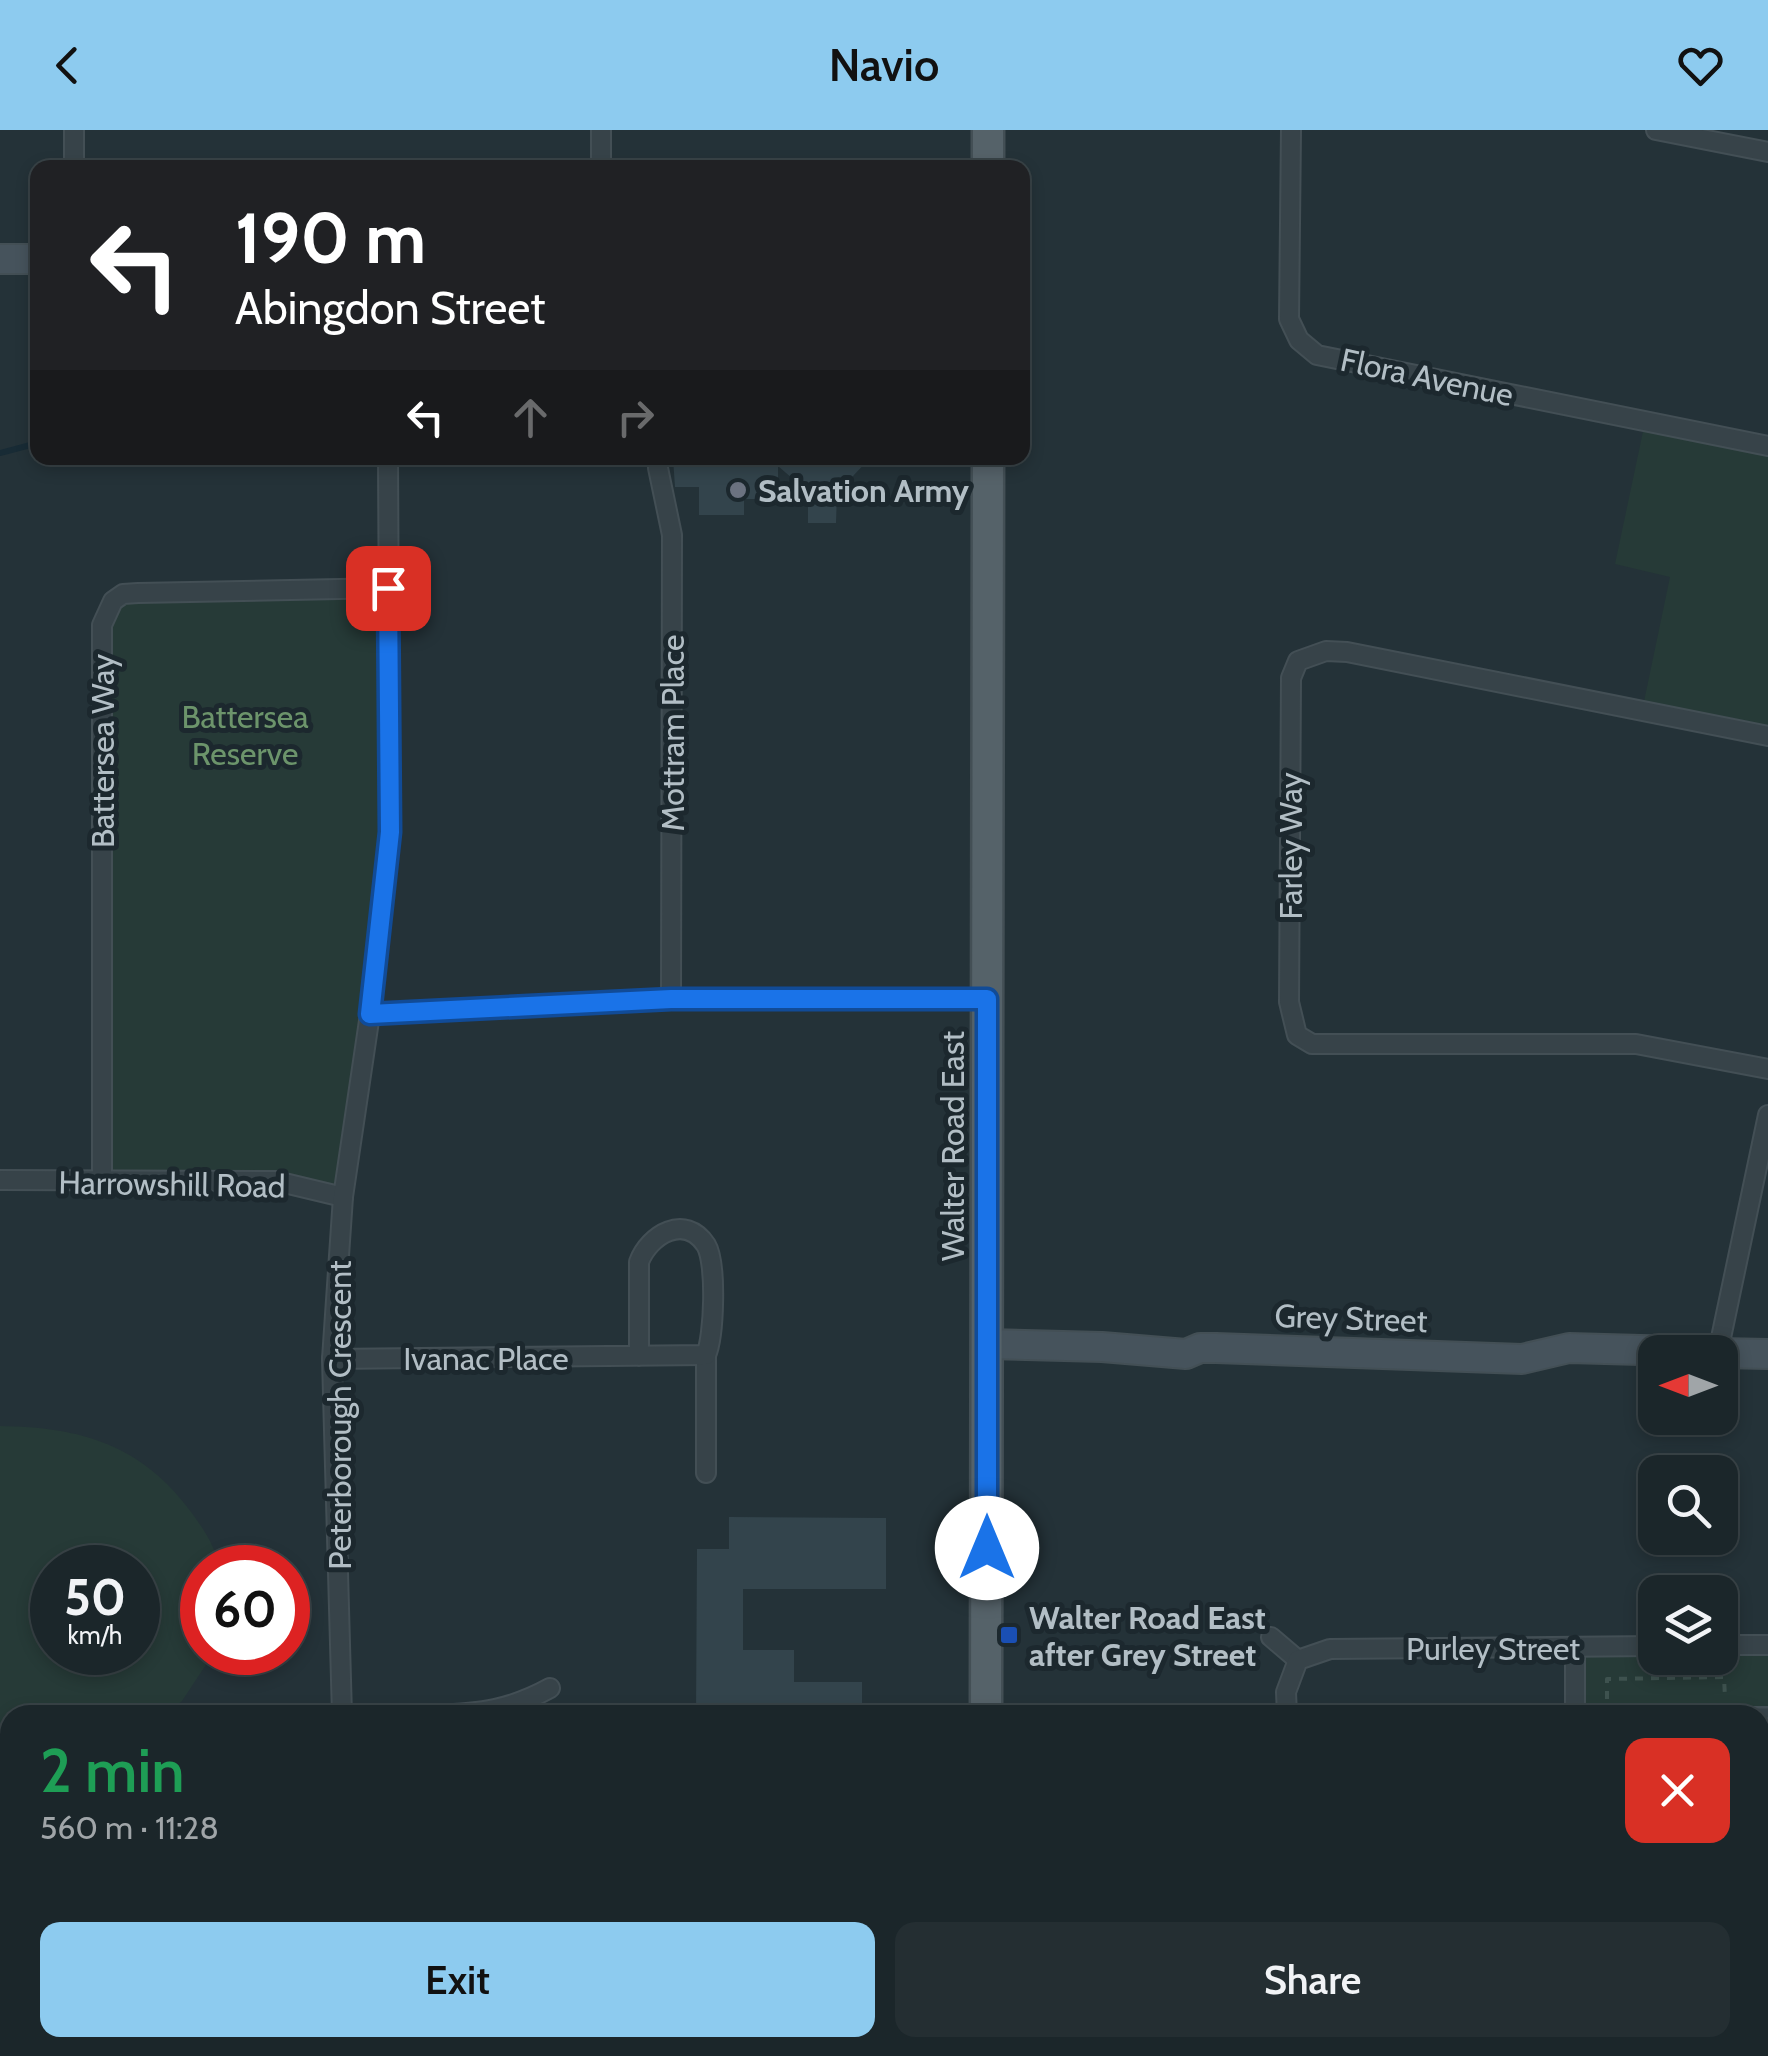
<!DOCTYPE html>
<meta charset="utf-8">
<style>
:root{--surface:#1b262a;--page:#242e32;--text:#f1f3f6;--muted:#a0a5a8;--line:#394347;--accent:#8dcbef}
body{margin:0;font-family:Cabin,sans-serif;background:var(--page);color:var(--text);height:100vh;display:flex;flex-direction:column;font-size:38px;white-space:nowrap}
*{box-sizing:border-box;margin:0}
p{font-size:32px;color:var(--muted)}
.icon{flex:none;width:55px;height:55px;fill:none;stroke:currentColor;stroke-width:2;stroke-linecap:round;stroke-linejoin:round}
.map{position:relative;flex:1;overflow:hidden}
.panel{position:absolute;left:0px;top:1575px;width:1770px;height:352px;display:flex;flex-direction:column;background:var(--surface);border-radius:30px 30px 0 0;box-shadow:0 5px 15px #0003,0 0 0 2px var(--line)}
.panel>*{flex:none}
.guide{position:absolute;left:30px;top:30px;width:1000px;height:305px;border-radius:20px;box-shadow:0 5px 15px #0003,0 0 0 2px var(--line);background:#202124;color:#fff;overflow:hidden}
.needle{width:65px;rotate:270deg}
.fabs{position:absolute;left:1638px;top:1205px;display:grid;gap:20px}
.fabs a{display:grid;place-items:center;width:100px;height:100px;border-radius:20px;background:var(--surface);box-shadow:0 5px 15px #0003,0 0 0 2px var(--line);font-size:50px}
.speed{position:absolute;left:30px;top:1415px;display:flex;gap:20px;font-size:50px;font-weight:700;text-align:center}
.speed>*{display:grid;place-content:center;width:130px;height:130px;border-radius:50%;background:var(--surface);box-shadow:0 5px 15px #0003,0 0 0 2px var(--line);line-height:1}
.speed small{font-size:25px;font-weight:400}
.speed .limit{border:15px solid #d22;background:#fff;color:#111}
.pin{position:absolute;display:grid;place-items:center;width:85px;height:85px;color:#fff;margin:-42px;border-radius:20px;box-shadow:0 5px 15px #0006}
.me{position:absolute;width:110px;margin:-55px;rotate:0deg;stroke-linejoin:round;filter:drop-shadow(0 0 8px #0008)}
.turn{display:flex;align-items:center;gap:35px;height:210px;padding:0 40px;font-size:45px}
.turn .icon{width:130px;height:130px;stroke-width:2.5}
.turn b{display:block;font-size:70px;line-height:85px}
.lanes{display:flex;align-items:center;height:95px;padding:0 40px;background:#0003;justify-content:center;gap:50px;direction:ltr}
.lanes .off{opacity:.35}
.round{display:grid;place-items:center;flex:none;width:105px;height:105px;border-radius:20px;background:var(--page)}
.summary{display:flex;align-items:center;justify-content:space-between;height:170px;padding:0 40px}
h1{font-size:60px;font-weight:600;line-height:75px;color:#1e9e55}
.button{display:flex;gap:20px;margin-top:auto;padding:20px 40px}
.button a{flex:1;height:115px;border-radius:20px;background:var(--accent);color:#111;font-size:40px;font-weight:600;line-height:115px;text-align:center}
.button a+a{background:var(--page);color:var(--text)}
header{display:flex;justify-content:space-between;align-items:center;height:130px;padding:0 40px;background:var(--accent);color:#111;font-size:45px;font-weight:600}
.map>svg:first-child{display:block}
.green{fill:#263a37;fill-rule:evenodd}
.lines{fill:none;stroke-linecap:round;stroke-linejoin:round}
.stream{stroke:#182b35;stroke-width:6}
.building{fill:#33444c}
.lane-casing{stroke:#434f55;stroke-width:14}
.street-casing{stroke:#434f55;stroke-width:22}
.secondary-casing{stroke:#434f55;stroke-width:32}
.primary-casing{stroke:#434f55;stroke-width:35}
.path{stroke:#3e524f;stroke-width:4;stroke-dasharray:8 8;stroke-linecap:butt}
.lane{stroke:#374349;stroke-width:9}
.street{stroke:#374349;stroke-width:18}
.secondary{stroke:#46535c;stroke-width:28}
.primary{stroke:#556269;stroke-width:30}
.route-casing{stroke:#114b97;stroke-width:25}
.route{stroke:#1a73e8;stroke-width:18}
.worship-dot{fill:#6b7280;stroke:#1c282e;stroke-width:4}
.transit-dot{fill:#1a4fb4;stroke:#1c282e;stroke-width:4}
.labels{text-anchor:middle;dominant-baseline:central;stroke-width:10;stroke-linejoin:round;paint-order:stroke}
.street-label{font-size:32px;fill:#b2bec5;stroke:#1c282e}
.poi-label{font-size:32px;font-weight:bold;fill:#b2bec5;stroke:#1c282e;text-anchor:start}
.park-label{font-size:32px;fill:#6c946b;stroke:#1c282e}
</style>
<header><svg class="icon" aria-label="back" viewBox="0 0 24 24"><path d="M15 5l-7 7 7 7"/></svg>Navio<svg class="icon" aria-label="heart" viewBox="0 0 24 24"><path d="M12 20l-8-8c-3-5 5-10 8-4 3-6 11-1 8 4z"/></svg></header>
<div class="map">
<svg width="1768" height="1926" viewBox="0 0 1768 1926">
<rect width="100%" height="100%" fill="#243238"/>
<g class="green">
<polygon points="1645,292 1768,316 1768,606 1642,581 1670,447 1615,434"/>
<polygon points="388,458 390,702 343,1067 276,1051 102,1051 102,495 113,471"/>
<path d="M0,1296C81,1297 142,1315 191,1382C204,1400 216,1416 218,1437L202,1438V1522L212,1523L211,1527L182,1571L166,1585H10V1653L0,1654ZM52,1438H138V1522H52Z"/>
<polygon points="1720,1515 1768,1515 1768,1926 1574,1926 1574,1918 1760,1918 1760,1585 1575,1585 1575,1518 1655,1516 1655,1528 1720,1528"/>
<rect x="0" y="1702" width="10" height="176"/>
</g>
<g class="lines">
<polyline class="stream" points="0,323 38,313"/>
</g>
<g class="building">
<polygon points="673,328 870,328 837,363 836,393 808,393 808,362 778,336 778,369 744,369 744,385 699,385 699,357 675,357"/>
<polygon points="729,1387 886,1388 886,1459 743,1459 743,1520 794,1520 794,1552 862,1552 862,1585 696,1585 697,1419 729,1419"/>
</g>
<g class="lines">
<g class="lane-casing">
<polyline id="lane" points="1726,1583 1768,1583"/>
</g>
<g class="street-casing">
<g id="street">
<polyline points="74,0 74,38"/>
<polyline points="601,0 601,38"/>
<polyline points="1291,0 1289,189 1299,210 1317,225 1768,316"/>
<polyline points="1656,0 1768,22"/>
<polyline points="658,338 672,405 671,869"/>
<polyline points="1768,606 1347,522 1326,521 1298,531 1291,548 1289,872 1297,905 1312,914 1636,914 1768,939"/>
<polyline points="370,884 671,869 987,869"/>
<polyline points="0,1050 276,1051 343,1067"/>
<polyline points="102,1051 102,495 113,471 123,464 138,463 388,458"/>
<polyline points="1718,1222 1768,985"/>
<polyline points="706,1225 706,1343"/>
<path d="M332,1229L706,1225C714,1207 717,1133 706,1115C685,1083 649,1105 639,1132V1226"/>
<polyline points="1271,1507 1298,1530"/>
<polyline points="1720,1515 1768,1515"/>
<polyline points="342,1585 332,1229 343,1067 370,884 390,702 388,328"/>
<path d="M435,1585C481,1583 510,1580 550,1558"/>
<polyline points="1287,1585 1286,1562 1298,1530 1330,1519 1655,1516"/>
<polyline points="1575,1585 1575,1518"/>
<polyline points="0,1906 10,1906"/>
<polyline points="1289,1918 1289,1926"/>
<polyline points="585,1926 585,1918"/>
<polyline points="1574,1926 1574,1918"/>
</g>
</g>
<g class="secondary-casing">
<g id="secondary">
<polyline points="0,129 38,129"/>
<polyline points="987,1214 1102,1217 1186,1224 1200,1218 1216,1218 1522,1229 1569,1218 1713,1222"/>
<polyline points="1720,1223 1768,1224"/>
</g>
</g>
<g class="primary-casing">
<g id="primary">
<polyline points="988,38 988,0"/>
<polyline points="986,1585 988,328"/>
<polyline points="986,1918 986,1926"/>
</g>
</g>
<g class="path">
<polyline points="1607,1585 1607,1549 1724,1547 1725,1568"/>
<polyline points="1607,1918 1607,1926"/>
</g>
<use href="#lane" class="lane"/>
<use href="#street" class="street"/>
<use href="#secondary" class="secondary"/>
<use href="#primary" class="primary"/>
</g>
<g class="lines">
<g class="route-casing">
<polyline id="route" points="388,458 390,702 370,884 671,869 987,869 987,1418"/>
</g>
<use href="#route" class="route"/>
</g>
<circle class="worship-dot" cx="738" cy="360" r="10"/>
<rect class="transit-dot" x="999" y="1495" width="20" height="20" rx="5"/>
<g class="labels">
<g class="street-label">
<text transform="translate(1427 247) rotate(12)">Flora Avenue</text>
<text transform="translate(672 603) rotate(-90)">Mottram Place</text>
<text transform="translate(102 621) rotate(-90)">Battersea Way</text>
<text transform="translate(1290 716) rotate(-90)">Farley Way</text>
<text transform="translate(952 1016) rotate(-90)">Walter Road East</text>
<text transform="translate(172 1054) rotate(1)">Harrowshill Road</text>
<text transform="translate(1351 1188) rotate(2)">Grey Street</text>
<text x="486" y="1228">Ivanac Place</text>
<text transform="translate(339 1285) rotate(-90)">Peterborough Crescent</text>
<text x="1493" y="1518">Purley Street</text>
</g>
<g class="poi-label">
<text x="758" y="360">Salvation Army</text>
<text x="1029" y="1487">Walter Road East<tspan x="1029" dy="37">after Grey Street</tspan></text>
</g>
<g class="park-label">
<text x="245" y="586">Battersea<tspan x="245" dy="37">Reserve</tspan></text>
</g>
</g>
</svg>
<div class="fabs">
<a><svg class="needle" viewBox="-14 -14 28 28"><path d="M0-13l5 13h-10z" fill="#e53935"/><path d="M0 13l5-13h-10z" fill="#a0a5a8"/></svg></a>
<a><svg class="icon" aria-label="search" viewBox="0 0 24 24"><circle cx="10" cy="10" r="6"/><path d="M15 15l6 6"/></svg></a>
<a><svg class="icon" aria-label="layers" viewBox="0 0 24 24"><path d="M12 4l9 5-9 5-9-5zM3 14l9 5 9-5"/></svg></a>
</div>
<div class="speed"><div>50<small>km/h</small></div><div class="limit">60</div></div>
<div class="pin" style="left:388px;top:458px;background:#d93025"><svg class="icon" aria-label="arrive" viewBox="0 0 24 24"><path d="M6 21V4h12l-3 4 3 4H6"/></svg></div>
<svg class="me" style="left:987px;top:1418px" viewBox="-20 -20 40 40"><circle r="19" fill="#fff"/><path d="M0-13L10 11 0 6-10 11z" fill="#1a73e8"/></svg>
<div class="guide">
<div class="turn"><svg class="icon" aria-label="left" viewBox="0 0 24 24"><path d="M17 20v-9H6M10 6l-5 5 5 5"/></svg><div><b>190 m</b>Abingdon Street</div></div>
<div class="lanes"><svg class="icon" aria-label="left" viewBox="0 0 24 24"><path d="M17 20v-9H6M10 6l-5 5 5 5"/></svg><svg class="icon off" aria-label="ahead" viewBox="0 0 24 24"><path d="M12 20V5M6 11l6-6 6 6"/></svg><svg class="icon off" aria-label="right" viewBox="0 0 24 24"><path d="M7 20v-9h11M14 6l5 5-5 5"/></svg></div>
</div>
<section class="panel">
<div class="summary"><div><h1>2 min</h1><p>560 m · 11:28</p></div><a class="round" style="background:#d93025;color:#fff"><svg class="icon" aria-label="close" viewBox="0 0 24 24"><path d="M6 6l12 12M18 6L6 18"/></svg></a></div>
<div class="button"><a>Exit</a><a>Share</a></div>
</section>
</div>
